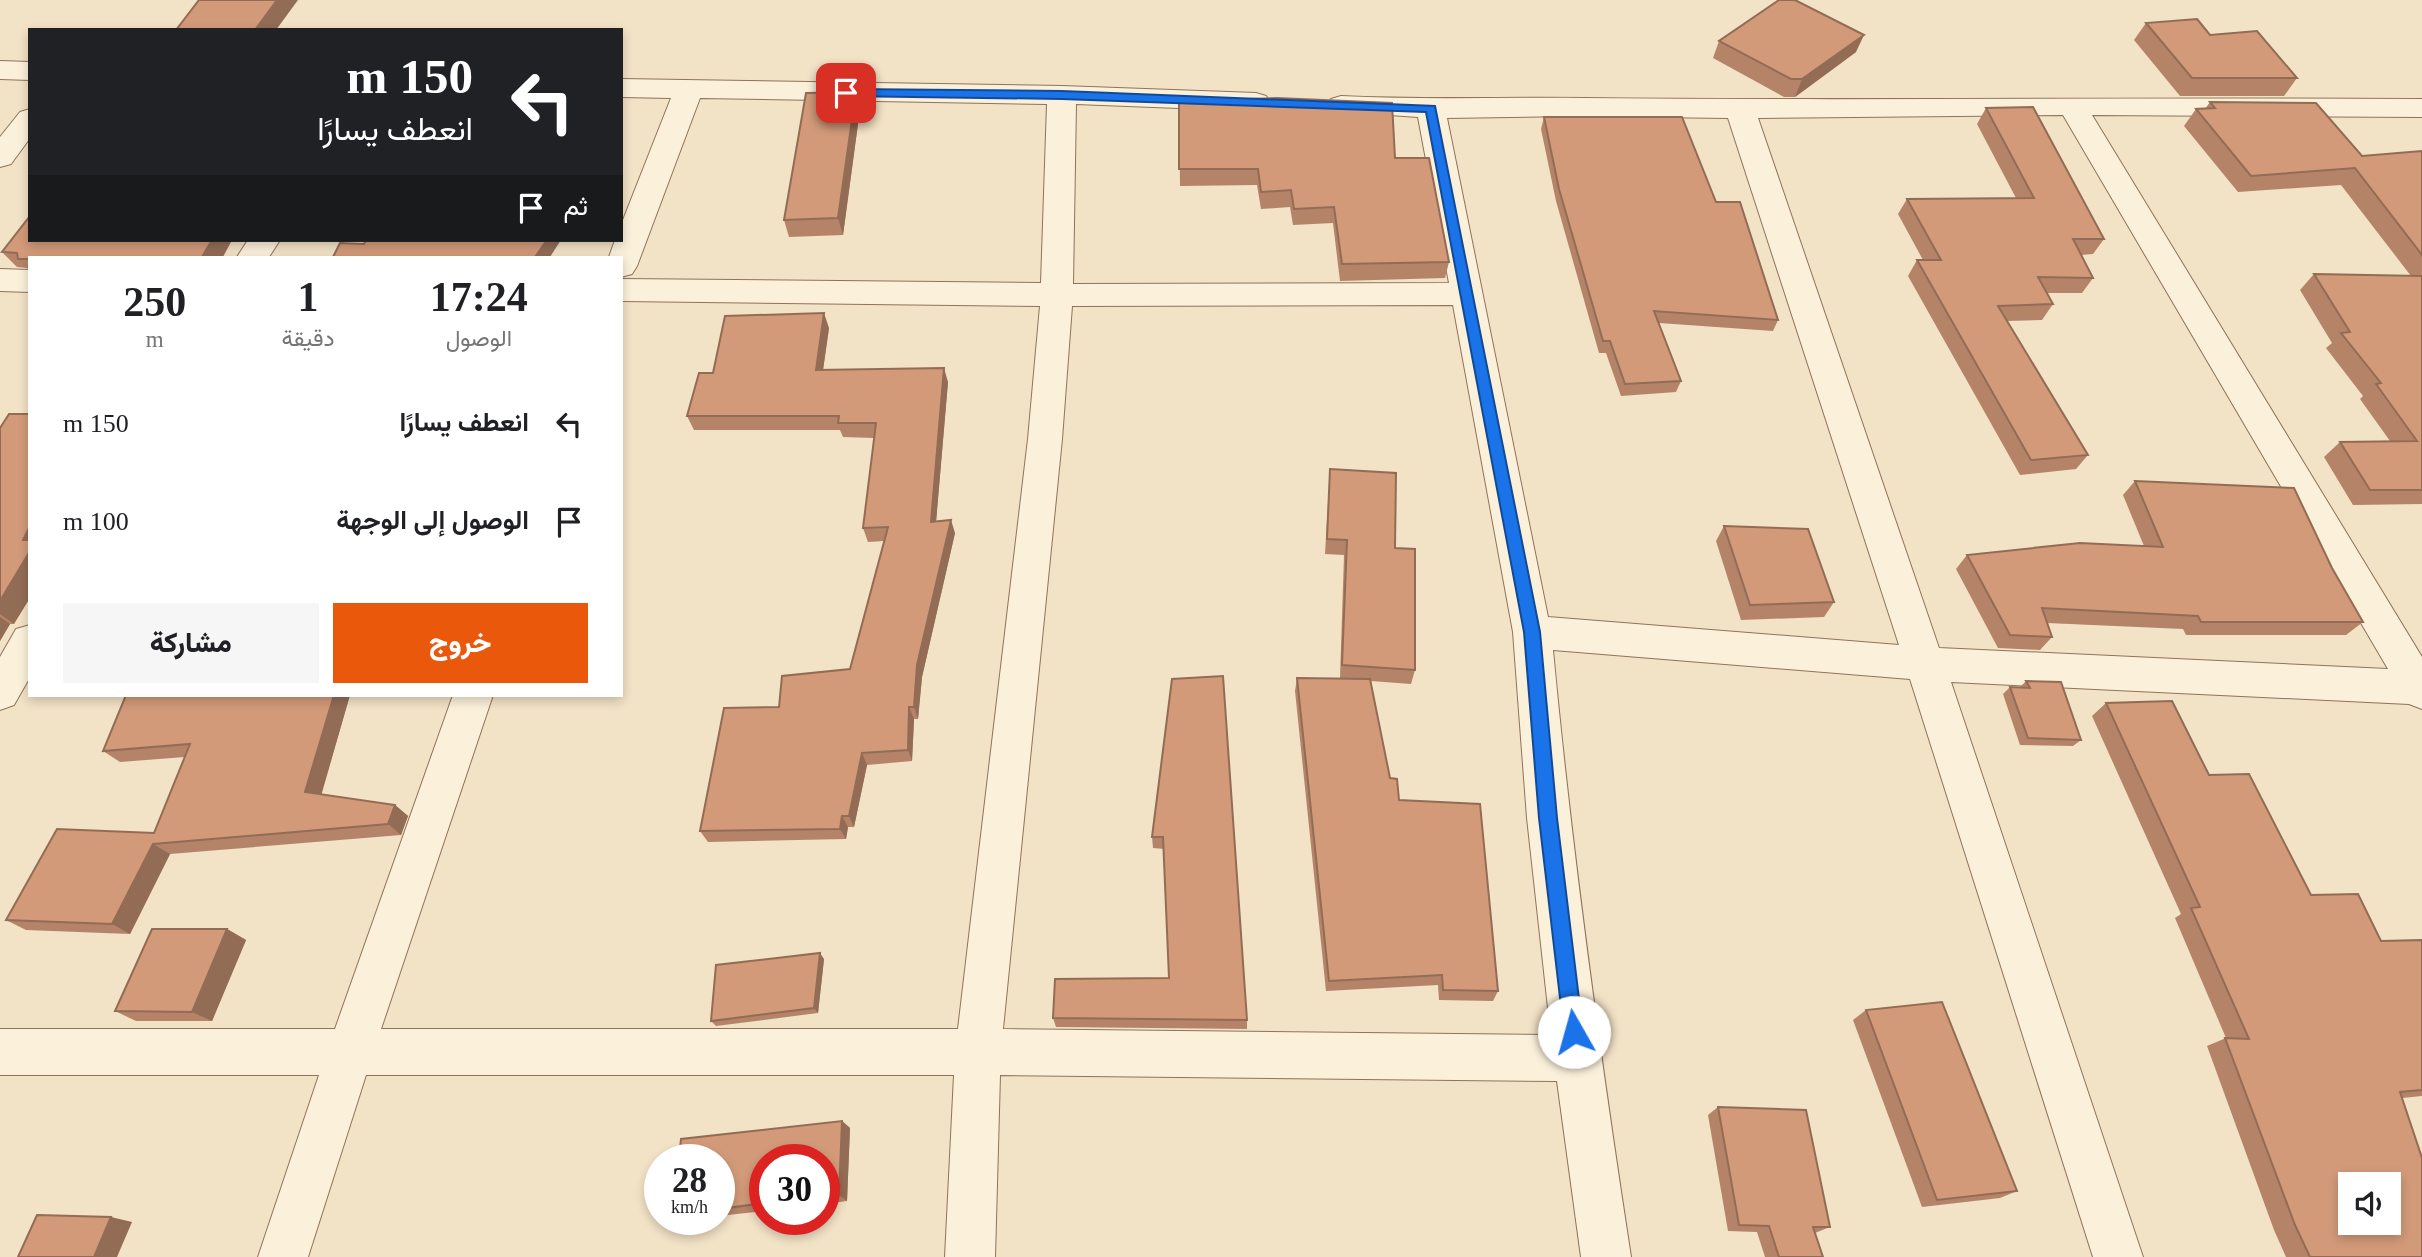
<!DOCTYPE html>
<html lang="ar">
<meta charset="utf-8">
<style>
:root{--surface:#fff;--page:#f6f6f6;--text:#202124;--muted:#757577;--accent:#ea580c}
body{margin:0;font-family:"Times New Roman",Vazirmatn,serif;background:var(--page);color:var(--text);direction:rtl;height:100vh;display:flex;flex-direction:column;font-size:26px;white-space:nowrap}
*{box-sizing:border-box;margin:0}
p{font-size:23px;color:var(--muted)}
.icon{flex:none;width:38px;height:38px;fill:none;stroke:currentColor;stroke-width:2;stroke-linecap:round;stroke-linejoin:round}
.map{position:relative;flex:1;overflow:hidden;direction:ltr}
.panel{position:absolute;left:28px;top:256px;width:595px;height:441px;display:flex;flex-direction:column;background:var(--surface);border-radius:0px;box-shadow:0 4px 10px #0003;direction:rtl}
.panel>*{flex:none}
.hud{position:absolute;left:28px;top:28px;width:595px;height:214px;border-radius:0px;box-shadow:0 4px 10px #0003;direction:rtl;background:#202124;color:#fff;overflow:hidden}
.tools{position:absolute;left:2338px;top:1172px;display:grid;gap:14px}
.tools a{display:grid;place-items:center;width:63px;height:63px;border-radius:0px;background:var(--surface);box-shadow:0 4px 10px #0003;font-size:35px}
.speed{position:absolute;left:644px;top:1144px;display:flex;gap:14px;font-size:35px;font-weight:700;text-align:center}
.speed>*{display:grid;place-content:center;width:91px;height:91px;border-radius:50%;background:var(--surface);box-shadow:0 4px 10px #0003;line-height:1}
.speed small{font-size:18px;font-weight:400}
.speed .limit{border:10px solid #d22;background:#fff;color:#111}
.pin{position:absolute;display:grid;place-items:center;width:60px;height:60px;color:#fff;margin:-30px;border-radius:14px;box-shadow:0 4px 10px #0006}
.me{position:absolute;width:77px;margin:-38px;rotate:353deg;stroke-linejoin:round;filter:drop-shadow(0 0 5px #0008)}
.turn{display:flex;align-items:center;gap:24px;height:147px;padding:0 35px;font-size:32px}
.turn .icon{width:91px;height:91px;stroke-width:2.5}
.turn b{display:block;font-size:49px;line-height:60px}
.then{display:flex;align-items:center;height:66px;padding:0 35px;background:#0003;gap:14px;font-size:26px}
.eta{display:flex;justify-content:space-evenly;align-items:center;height:119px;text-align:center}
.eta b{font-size:42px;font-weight:800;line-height:49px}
.button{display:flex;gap:14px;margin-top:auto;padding:14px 35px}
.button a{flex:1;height:80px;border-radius:0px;background:var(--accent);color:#fff;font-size:28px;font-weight:800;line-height:80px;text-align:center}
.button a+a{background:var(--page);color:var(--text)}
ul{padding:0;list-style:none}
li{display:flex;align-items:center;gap:21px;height:98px;padding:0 35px}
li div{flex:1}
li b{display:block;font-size:26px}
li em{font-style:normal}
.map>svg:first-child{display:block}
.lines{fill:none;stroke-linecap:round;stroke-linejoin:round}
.street-casing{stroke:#8f735a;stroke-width:2}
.street{fill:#fbf0da;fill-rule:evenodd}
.wall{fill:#b58468}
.shaded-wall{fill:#936c55}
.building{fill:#d29a79;stroke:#936c55;stroke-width:2;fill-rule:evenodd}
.route{fill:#1a73e8;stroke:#114b97;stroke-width:2}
</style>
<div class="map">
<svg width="2422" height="1257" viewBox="0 0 2422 1257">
<rect width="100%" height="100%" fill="#f2e2c6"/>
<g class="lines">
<g class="street-casing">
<g id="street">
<polygon points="0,61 30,62 30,80 0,79"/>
<path d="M621,79L1062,86L1256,93L1266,96L1270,102L1266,108L1256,111L1076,104L1073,284L1449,283L1418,117L1331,111L1327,105L1331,99L1341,96C1423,100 1504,97 1585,98C1864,101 2143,97 2422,99V117L2092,115L2422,657V709L2409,704L1951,682L2143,1257H2093L1910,679L1553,650C1572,853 1600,1055 1631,1257H1581L1557,1081L1000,1075L995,1257H945L954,1075H366L308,1257H258L319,1075H0V1029H335L453,695H493L381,1029H958L1028,439L1040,306L621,301V279L1041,283L1047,104L700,98L637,266L632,274L621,277V257H609L615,240H621V225L671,98L621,97ZM2063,115L2388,669L1939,648L1758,118ZM1574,116L1728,118L1899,645L1548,617L1447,118ZM1453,305L1513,632L1527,818L1551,1035L1003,1029L1062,439L1072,306Z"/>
<polygon points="30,109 30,138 11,164 0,167 0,137 20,112"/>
<polygon points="248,240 280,240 269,257 237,257"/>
<polygon points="0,269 30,270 30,292 0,291"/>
<polygon points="30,625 30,677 14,705 0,710 0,657 16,629"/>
</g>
</g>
<use href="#street" class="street"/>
</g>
<g class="wall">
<polygon points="2146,23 2210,35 2297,78 2284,96 2180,96 2134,40"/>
<polygon points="1719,41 1856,52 1795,97 1784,97 1713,58"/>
<polygon points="1179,101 1395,158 1449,262 1445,278 1340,281 1333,223 1293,225 1290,207 1261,209 1257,185 1180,186"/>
<polygon points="2210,102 2362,156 2422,151 2422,504 2353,505 2324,457 2340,442 2390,441 2360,399 2363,396 2326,348 2332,343 2300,290 2314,274 2411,276 2341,185 2238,192 2184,126 2196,109 2205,109"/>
<polygon points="1986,108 2104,239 2093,254 2081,255 2093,278 2082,293 2047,293 2053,304 2042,320 2007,321 2088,455 2076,469 2020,475 1908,276 1917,260 1923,260 1898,214 1907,199 2016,198 1977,124"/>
<polygon points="860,109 843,235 789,237 784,220"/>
<polygon points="1544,117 1716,202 1778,320 1773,331 1659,323 1681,381 1676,392 1621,396 1606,353 1599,353 1556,201 1541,129"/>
<polygon points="30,216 30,271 27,268 17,267 2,252"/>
<polygon points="829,328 823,370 948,382 936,521 955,533 922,677 918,719 914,719 912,761 867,765 854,827 848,827 846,839 708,842 700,831 779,707 850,669 884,541 868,542 863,528 874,438 843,437 840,430 694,430 687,416 713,373"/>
<polygon points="0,428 14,624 10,624 0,641"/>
<polygon points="1330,469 1395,548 1415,670 1411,684 1371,681 1390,778 1399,800 1498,991 1493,1001 1439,1000 1438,985 1326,991 1295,691 1297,678 1340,678 1344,555 1325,554"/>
<polygon points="2135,481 2332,568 2363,622 2346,635 2186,635 2183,629 2047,623 2052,637 2040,650 1998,648 1956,569 1967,555 2144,546 2123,495"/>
<polygon points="1724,526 1834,602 1824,617 1741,620 1716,541"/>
<polygon points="1172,679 1247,1020 1247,1029 1056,1027 1053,1018 1169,978 1164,849 1153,848 1152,837"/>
<polygon points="2026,681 2081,740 2073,746 2020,745 2003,694 2010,687 2020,687"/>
<polygon points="350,695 321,794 395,805 408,816 401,835 170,854 130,934 26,930 6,920 154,833 185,757 120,762 103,751"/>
<polygon points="2106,703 2209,775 2311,895 2381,941 2422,940 2422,1096 2402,1098 2422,1257 2286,1257 2274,1230 2207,1046 2226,1038 2175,918 2181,914 2092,716"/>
<polygon points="227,929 246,940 212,1021 136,1021 115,1011"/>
<polygon points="824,959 818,1013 716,1026 711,1021"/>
<polygon points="1866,1010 2017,1191 2000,1198 1922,1207 1853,1020"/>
<polygon points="1718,1107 1830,1227 1815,1233 1823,1257 1765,1257 1757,1232 1728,1231 1708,1115"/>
<polygon points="842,1121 850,1128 847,1201 824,1204 824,1160 765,1160 765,1211 719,1216 719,1160"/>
</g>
<g class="shaded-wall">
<polygon points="277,0 298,0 276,30 255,30"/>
<polygon points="1864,35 1856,52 1795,97 1802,79"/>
<polygon points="856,92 860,109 843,235 838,218"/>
<polygon points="212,240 232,240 223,257 202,257"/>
<polygon points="547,240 561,240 550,257 535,257"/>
<polygon points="824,313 829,328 821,384 816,370"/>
<polygon points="944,368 948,382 935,535 931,522"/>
<polygon points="951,520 955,533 922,677 918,719 914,707 917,665"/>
<polygon points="30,526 30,545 23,540"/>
<polygon points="30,551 30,598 14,624 0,614 0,601"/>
<polygon points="0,617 10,624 0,641"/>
<polygon points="334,695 350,695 319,803 305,792"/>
<polygon points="909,707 914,719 912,761 908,750"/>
<polygon points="862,753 867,765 854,827 849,816"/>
<polygon points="395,805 408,816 401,835 388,824"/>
<polygon points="842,816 848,827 846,839 840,829"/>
<polygon points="153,844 170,854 130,934 112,924"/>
<polygon points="227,929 246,940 212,1021 192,1012"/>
<polygon points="820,953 824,959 818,1013 814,1008"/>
<polygon points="842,1121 850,1128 847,1201 839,1195"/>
<polygon points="111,1217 132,1222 117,1257 94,1257"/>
</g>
<g class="building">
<polygon points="199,0 277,0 255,30 176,30"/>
<polygon points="1779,0 1795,0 1864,35 1802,79 1791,79 1719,41"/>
<polygon points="2197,19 2210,35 2257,31 2297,78 2192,78 2146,23"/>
<polygon points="856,92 838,218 784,220 806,93"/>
<polygon points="1277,98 1392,103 1395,158 1429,158 1449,262 1342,264 1334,207 1294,209 1291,190 1261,192 1258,169 1179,169 1179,101"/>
<polygon points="2210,102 2316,103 2362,156 2422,151 2422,255 2355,168 2251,176 2196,109 2215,108"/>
<polygon points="2033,107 2104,239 2073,239 2093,278 2038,277 2053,304 1998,306 2088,455 2031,460 1917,260 1941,260 1907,199 2034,198 1986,108"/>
<polygon points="1544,117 1682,117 1716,202 1740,202 1778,320 1654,311 1681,381 1625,384 1610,341 1603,341 1559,189"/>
<polygon points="30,216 30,240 212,240 202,257 30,257 30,259 18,259 17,253 2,252"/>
<polygon points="366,240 547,240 535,257 333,257 340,243 364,244"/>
<polygon points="2314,274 2422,276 2422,490 2370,490 2340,442 2417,441 2376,384 2381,383 2341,333 2350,332"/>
<polygon points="824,313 816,370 944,368 931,522 951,520 917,665 914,707 909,707 908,750 862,753 849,816 842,816 840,829 700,831 724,708 779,707 782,676 850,669 888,527 863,528 876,423 838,423 839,416 687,416 699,373 713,373 725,316"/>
<polygon points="9,414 30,414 30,526 23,540 30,540 30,551 0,601 0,428"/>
<polygon points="1330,469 1396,473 1395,548 1415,549 1415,670 1342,665 1347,540 1327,539"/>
<polygon points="2135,481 2294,488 2332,568 2363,622 2201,622 2198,616 2042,608 2052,637 2010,635 1967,555 2080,543 2163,547"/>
<polygon points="1724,526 1808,529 1834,602 1750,605"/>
<polygon points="1223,676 1247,1020 1053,1018 1055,979 1169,978 1163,837 1152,837 1172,679"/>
<polygon points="1297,678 1370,679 1390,778 1397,779 1399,800 1480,804 1498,991 1443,990 1442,975 1329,981"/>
<polygon points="2026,681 2061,682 2081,740 2028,738 2010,687 2030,688"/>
<polygon points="126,695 334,695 305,792 395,805 388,824 153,844 112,924 6,920 57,829 154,833 190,744 103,751"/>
<path d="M2172,701L2209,775L2249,774L2311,895L2358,894L2381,941L2422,940V1090L2400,1092L2422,1158V1257H2310L2295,1225L2225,1038L2249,1039L2191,908L2200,907L2106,703ZM2350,1185H2389V1223H2350Z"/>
<polygon points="152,929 227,929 192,1012 115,1011"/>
<polygon points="820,953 814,1008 711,1021 716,965"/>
<polygon points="1942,1002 2017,1191 1937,1200 1866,1010"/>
<polygon points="1718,1107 1806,1110 1830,1227 1813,1227 1823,1257 1779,1257 1769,1226 1739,1225"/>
<polygon points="842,1121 839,1195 824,1197 824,1160 765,1160 765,1203 719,1209 719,1160 679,1160 681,1139"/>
<polygon points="37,1215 111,1217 94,1257 18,1257"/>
</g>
<polygon class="route" points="846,89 1062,91 1435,106 1540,632 1557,818 1583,1032 1580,1039 1574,1041 1567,1039 1564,1032 1539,818 1524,632 1426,112 1062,99 842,96 840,93"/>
</svg>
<div class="tools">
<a><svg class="icon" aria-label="sound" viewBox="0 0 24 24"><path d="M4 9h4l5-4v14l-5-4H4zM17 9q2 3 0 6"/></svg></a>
</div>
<div class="speed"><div>28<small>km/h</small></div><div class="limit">30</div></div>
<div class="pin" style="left:846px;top:93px;background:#d93025"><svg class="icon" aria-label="arrive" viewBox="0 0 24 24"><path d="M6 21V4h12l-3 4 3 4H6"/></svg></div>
<svg class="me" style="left:1574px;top:1032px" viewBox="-20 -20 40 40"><circle r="19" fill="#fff"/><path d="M0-13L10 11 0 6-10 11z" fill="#1a73e8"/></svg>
<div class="hud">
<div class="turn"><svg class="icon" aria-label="left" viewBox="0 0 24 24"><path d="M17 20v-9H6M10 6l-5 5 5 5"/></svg><div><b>150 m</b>انعطف يسارًا</div></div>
<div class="then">ثم<svg class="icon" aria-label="arrive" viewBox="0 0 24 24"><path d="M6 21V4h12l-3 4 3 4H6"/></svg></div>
</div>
<section class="panel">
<div class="eta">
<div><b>17:24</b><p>الوصول</p></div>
<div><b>1</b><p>دقيقة</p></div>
<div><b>250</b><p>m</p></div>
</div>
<ul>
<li><svg class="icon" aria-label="left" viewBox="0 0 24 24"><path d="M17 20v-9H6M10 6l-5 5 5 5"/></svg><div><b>انعطف يسارًا</b></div><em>150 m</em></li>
<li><svg class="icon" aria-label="arrive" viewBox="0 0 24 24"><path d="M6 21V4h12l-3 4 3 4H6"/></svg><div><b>الوصول إلى الوجهة</b></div><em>100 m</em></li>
</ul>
<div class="button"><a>خروج</a><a>مشاركة</a></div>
</section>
</div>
